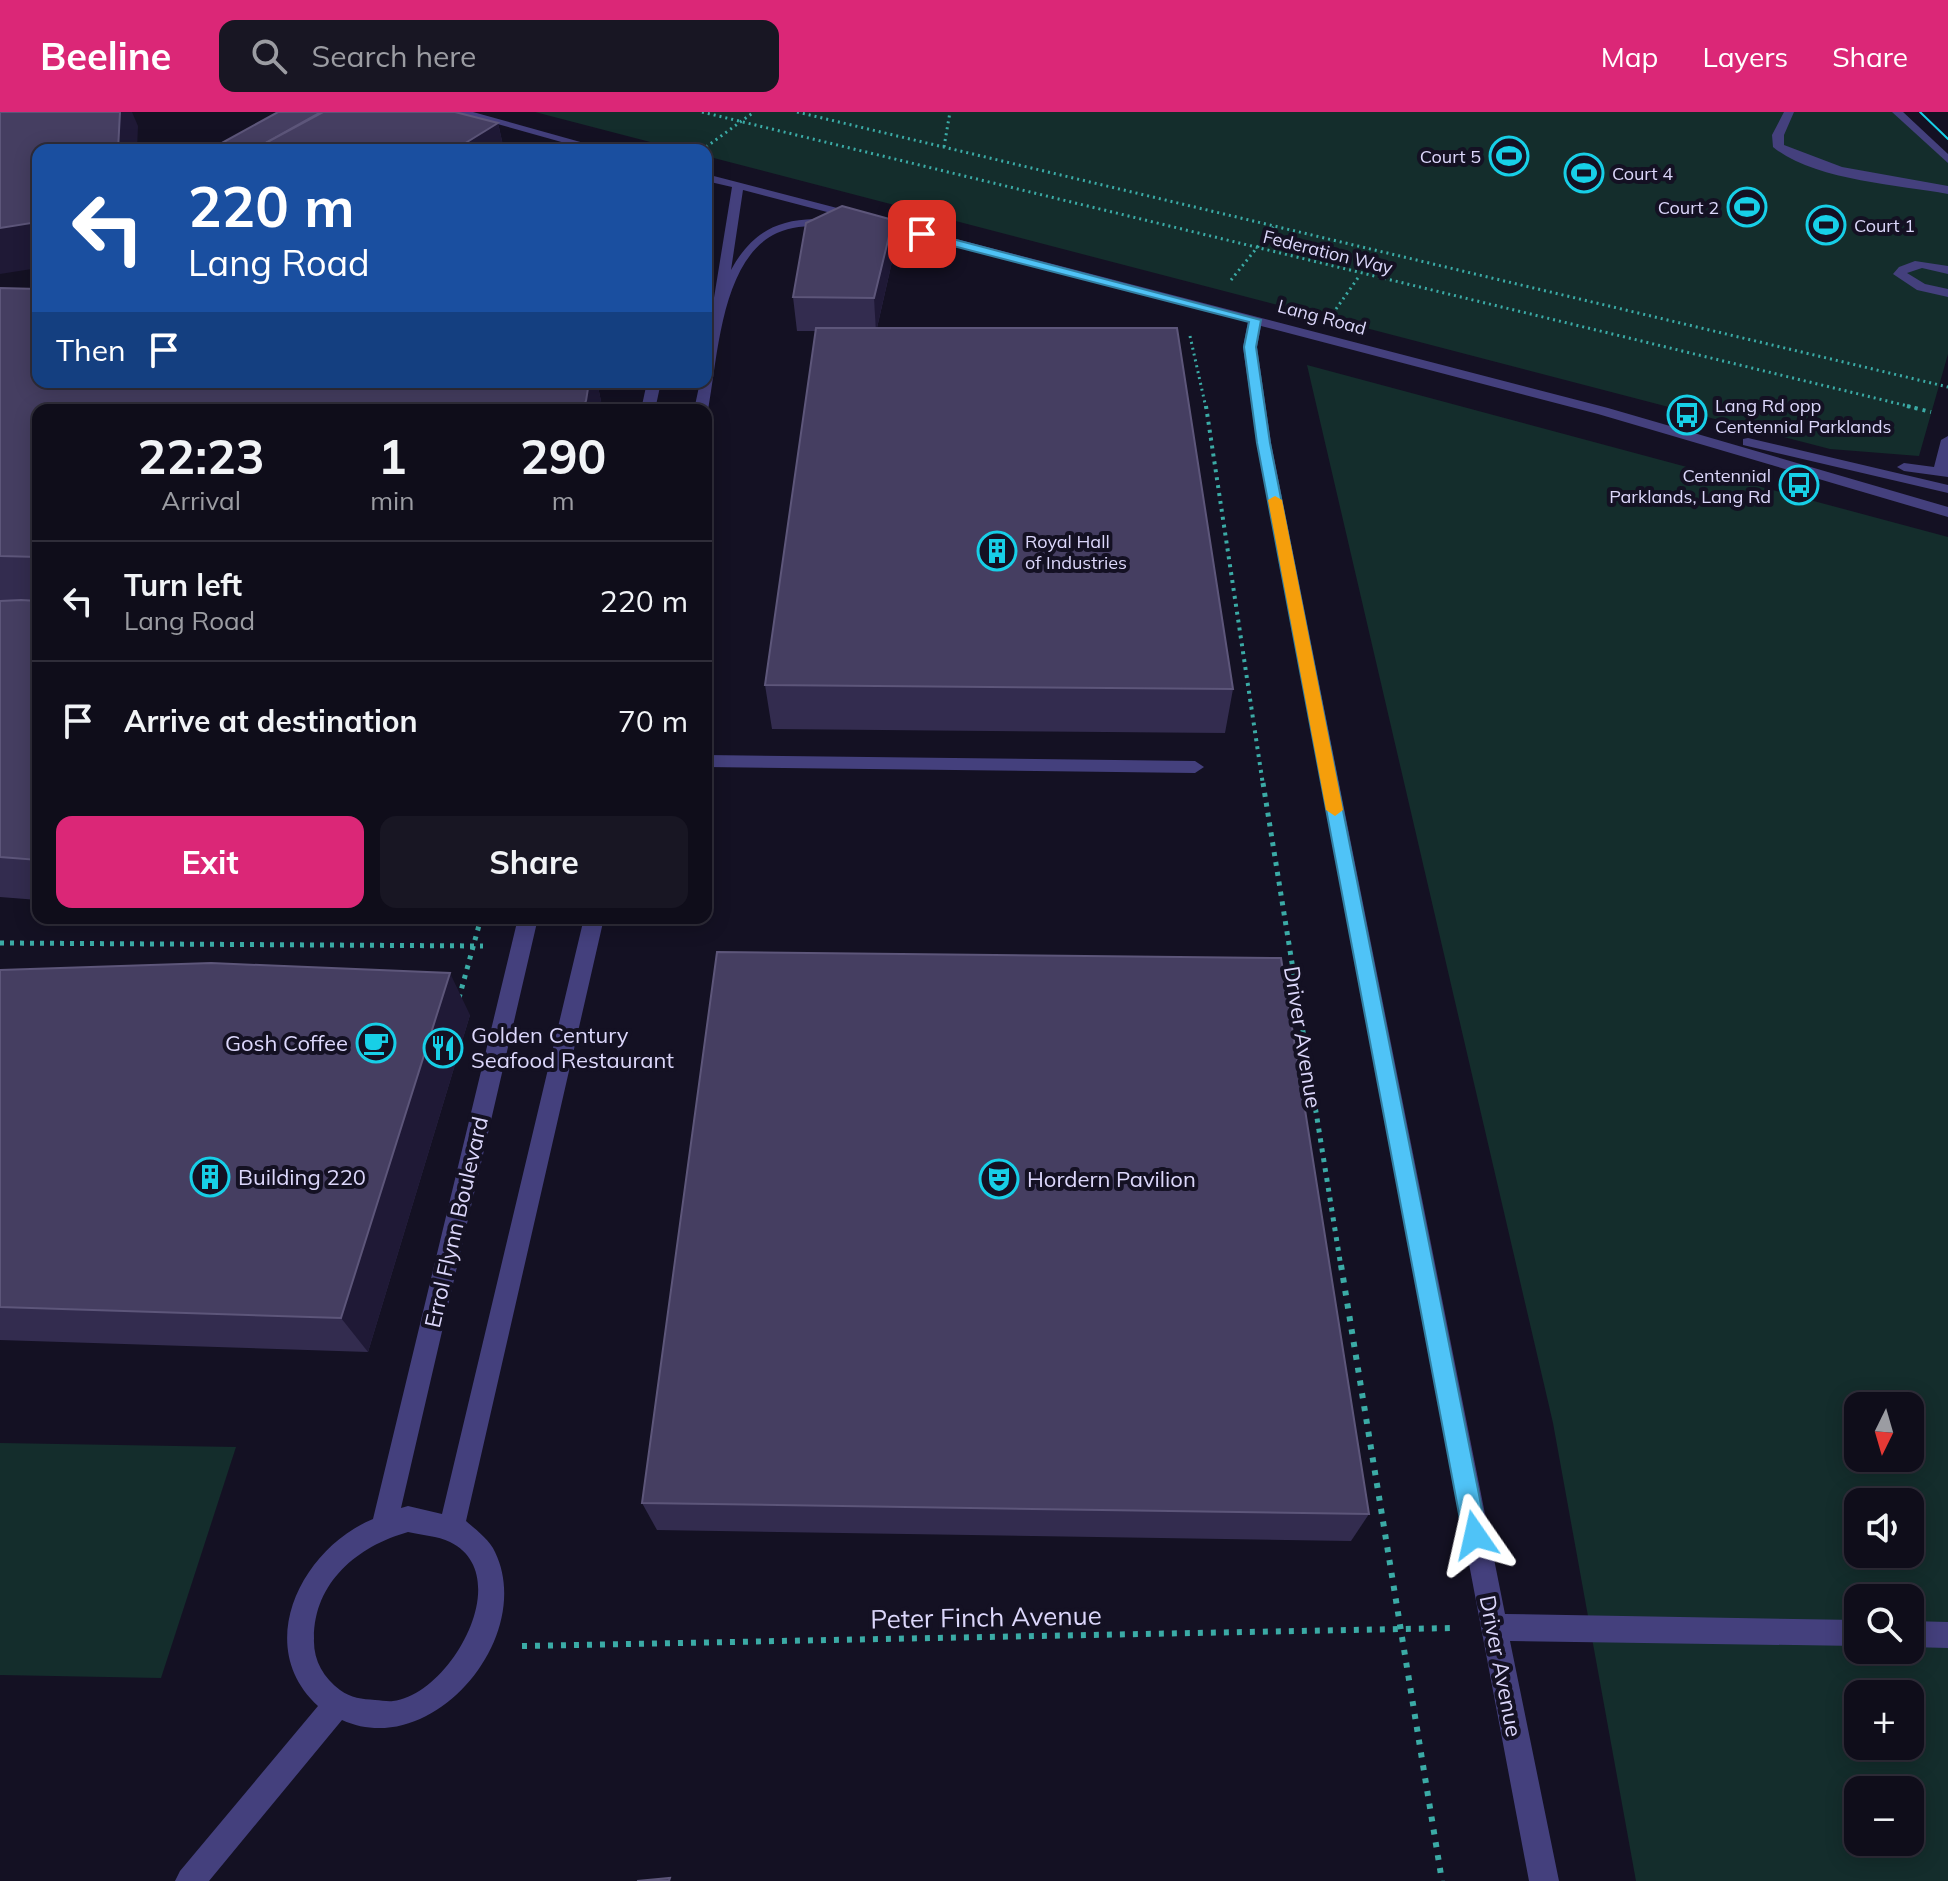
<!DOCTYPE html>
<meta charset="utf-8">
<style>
:root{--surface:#0f0d1a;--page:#181623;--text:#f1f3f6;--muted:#9b9ca2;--line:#2f2d39;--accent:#db2777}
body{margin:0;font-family:Mulish,sans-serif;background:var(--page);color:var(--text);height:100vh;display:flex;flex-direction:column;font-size:30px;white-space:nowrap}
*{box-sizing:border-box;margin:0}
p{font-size:26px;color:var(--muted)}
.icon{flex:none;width:44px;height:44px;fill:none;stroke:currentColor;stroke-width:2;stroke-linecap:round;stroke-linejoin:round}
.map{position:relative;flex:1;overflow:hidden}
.details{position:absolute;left:32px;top:292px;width:680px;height:520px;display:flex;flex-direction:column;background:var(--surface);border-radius:16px;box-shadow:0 4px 20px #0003,0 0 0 2px var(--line)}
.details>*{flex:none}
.banner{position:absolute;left:32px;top:32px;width:680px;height:244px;border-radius:16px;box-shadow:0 4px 20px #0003,0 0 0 2px var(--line);background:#1a4fa0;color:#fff;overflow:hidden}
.needle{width:52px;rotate:185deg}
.controls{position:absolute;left:1844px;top:1280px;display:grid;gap:16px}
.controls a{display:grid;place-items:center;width:80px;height:80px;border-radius:16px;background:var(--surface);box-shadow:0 4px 20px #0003,0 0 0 2px var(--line);font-size:40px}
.pin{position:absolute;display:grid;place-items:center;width:68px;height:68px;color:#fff;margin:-34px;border-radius:16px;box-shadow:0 4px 12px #0006}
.me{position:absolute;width:88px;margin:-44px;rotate:349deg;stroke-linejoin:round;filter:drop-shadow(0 0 6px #0008)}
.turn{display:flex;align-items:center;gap:28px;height:168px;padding:0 24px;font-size:36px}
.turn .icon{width:104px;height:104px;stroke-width:2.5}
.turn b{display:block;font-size:56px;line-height:68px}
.then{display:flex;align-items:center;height:76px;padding:0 24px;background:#0003;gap:16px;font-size:30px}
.eta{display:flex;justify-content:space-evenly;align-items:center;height:136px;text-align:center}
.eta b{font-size:48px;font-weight:700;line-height:56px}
.cta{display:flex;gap:16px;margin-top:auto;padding:16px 24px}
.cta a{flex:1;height:92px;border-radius:16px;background:var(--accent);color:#fff;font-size:32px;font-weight:700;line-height:92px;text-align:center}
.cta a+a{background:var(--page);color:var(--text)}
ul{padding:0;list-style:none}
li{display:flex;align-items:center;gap:24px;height:120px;padding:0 24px;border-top:2px solid var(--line)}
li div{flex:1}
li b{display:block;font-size:30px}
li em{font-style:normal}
header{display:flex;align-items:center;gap:48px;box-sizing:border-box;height:112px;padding:0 40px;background:var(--accent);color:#fff}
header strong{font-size:38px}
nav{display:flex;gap:44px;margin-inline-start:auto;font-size:28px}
.search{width:560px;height:72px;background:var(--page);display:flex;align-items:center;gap:20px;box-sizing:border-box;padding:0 28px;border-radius:16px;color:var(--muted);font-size:30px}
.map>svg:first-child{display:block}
.green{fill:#142d2c;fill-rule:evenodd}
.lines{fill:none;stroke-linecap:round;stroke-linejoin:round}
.path-far3{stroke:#3baba6;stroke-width:3;stroke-dasharray:2 4;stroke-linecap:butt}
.path-far2{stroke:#3baba6;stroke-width:4;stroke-dasharray:3 5;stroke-linecap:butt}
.path-far1{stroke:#3baba6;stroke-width:5;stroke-dasharray:4 6;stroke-linecap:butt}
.path{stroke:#3baba6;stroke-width:6;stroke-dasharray:5 8;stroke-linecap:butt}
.minor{fill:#44407d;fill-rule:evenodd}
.tram{stroke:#17cfe7;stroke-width:2}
.wall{fill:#332c4f}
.shaded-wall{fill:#1f1936}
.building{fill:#453e61;stroke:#5d567a;stroke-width:2}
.route{fill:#4fc3f7;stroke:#337fa1;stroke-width:2}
.slow{fill:#f59e0b}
.labels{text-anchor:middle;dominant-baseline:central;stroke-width:8;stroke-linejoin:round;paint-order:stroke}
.far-poi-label{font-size:18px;fill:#dcd7fb;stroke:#141123;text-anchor:start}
.far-street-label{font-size:18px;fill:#dcd7fb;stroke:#141123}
.poi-label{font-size:22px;fill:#dcd7fb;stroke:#141123;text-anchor:start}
.street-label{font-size:22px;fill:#dcd7fb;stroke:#141123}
.near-street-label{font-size:26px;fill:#dcd7fb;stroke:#141123}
</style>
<header>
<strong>Beeline</strong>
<div class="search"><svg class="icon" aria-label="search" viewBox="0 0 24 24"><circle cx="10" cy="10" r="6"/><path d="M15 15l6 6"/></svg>Search here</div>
<nav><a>Map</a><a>Layers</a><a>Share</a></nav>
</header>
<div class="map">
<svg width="1948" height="1769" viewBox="0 0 1948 1769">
<rect width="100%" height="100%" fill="#141123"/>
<g class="green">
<polygon points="535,0 1903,0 1948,44 1948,242 1919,344 1830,337 706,44 706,38 681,38"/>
<path d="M1307,253L1948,425V1769H1636L1553,1311ZM1858,1294H1910V1346H1858ZM1858,1390H1910V1442H1858ZM1858,1486H1910V1538H1858ZM1858,1582H1910V1634H1858ZM1858,1678H1910V1730H1858Z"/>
<polygon points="0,1331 236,1335 161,1566 0,1563"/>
</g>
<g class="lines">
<g class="path-far3">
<polyline points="702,0 1916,296"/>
<polyline points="797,0 1948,275"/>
<polyline points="706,35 754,0"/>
<polyline points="944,35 950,0"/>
<polyline points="1231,168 1276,112"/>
<polyline points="1336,197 1360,163"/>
<polyline points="1190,224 1206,296"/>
</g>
<g class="path-far2">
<polyline points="1206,294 1263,673"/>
<polyline points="1907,294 1931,300"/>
</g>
<g class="path-far1">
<polyline points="1263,671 1341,1155"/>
<polyline points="0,831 483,834"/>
<polyline points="459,886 481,806"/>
</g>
<g class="path">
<polyline points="1341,1153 1442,1769"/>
<polyline points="522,1534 1452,1516"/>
</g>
<g class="minor">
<polygon points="455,0 473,0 609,38 590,38"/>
<path d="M1784,0H1794L1784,23V33L1842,55L1948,74V82C1898,73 1813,68 1773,35L1772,23Z"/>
<polygon points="1892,0 1903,0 1948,42 1948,51"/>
<path d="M706,62L1608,296L1948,395V405L1598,302L1261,214L1257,235L1271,331L1505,1502L1858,1508V1534L1510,1529L1559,1769H1529L1257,331L1243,235L1248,210L743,78L731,158C750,123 774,108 814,107C823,106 831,105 838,110L832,114C814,114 794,113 777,121C721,147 718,245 708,298L706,301V298H694L700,270H706V235L732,75L706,69Z"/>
<polygon points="1915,149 1948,154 1948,162 1922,156 1907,161 1925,172 1948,177 1948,185 1917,178 1893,162 1899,155"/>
<polygon points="647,270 661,270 655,298 641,298"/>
<polygon points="1948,324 1948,365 1904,359 1897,355 1904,351 1934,355 1941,328"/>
<polygon points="1748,326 1948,373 1948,381 1743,333 1743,327"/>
<polygon points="706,643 1195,649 1204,655 1195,661 706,655"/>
<path d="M518,806H538L401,1396L408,1394L442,1402L584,806H604L466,1409C475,1417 490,1428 495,1440C536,1525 432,1649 342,1608L209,1769H175L180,1759L318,1594C252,1534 302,1436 373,1407ZM408,1420C421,1423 438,1424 450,1430C517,1463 451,1582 393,1589C388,1590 381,1588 375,1588C362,1587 351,1586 340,1578C323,1565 313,1548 314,1526C314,1470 358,1434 408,1420Z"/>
<polygon points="1910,1509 1948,1510 1948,1536 1910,1535"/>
</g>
<polyline class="tram" points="1920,0 1948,27"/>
</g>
<g class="wall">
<polygon points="498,11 504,38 222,38 220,32"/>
<polygon points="894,141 877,216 1233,577 1225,621 772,617 765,573 816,219 797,219 793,185"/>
<polygon points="0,176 38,270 597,270 602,294 602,298 38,298 38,788 0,785"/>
<polygon points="0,858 470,903 368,1240 0,1228"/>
<polygon points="642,1391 1369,1402 1351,1429 657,1418"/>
</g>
<g class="shaded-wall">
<polygon points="120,0 132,0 138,14 137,38 118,38"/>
<polygon points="498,11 504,38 454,38"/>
<polygon points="893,108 894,141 876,220 874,186"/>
<polygon points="38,110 38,156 0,162 0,116"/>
<polygon points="589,270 597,270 602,294 602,298 580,298"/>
<polygon points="450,861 470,903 368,1240 341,1206"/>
</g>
<g class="building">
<polygon points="0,0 120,0 118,38 38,38 38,110 0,116"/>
<polygon points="278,0 321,0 253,38 243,38 220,32"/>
<polygon points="323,0 455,0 498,11 454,38 253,38"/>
<polygon points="842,94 893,108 874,186 793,185 806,111"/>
<polygon points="0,176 38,177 38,270 589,270 586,289 580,298 38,298 38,445 0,444"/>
<polygon points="816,216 1177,216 1233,577 765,573"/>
<polygon points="21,488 38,489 38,748 0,745 0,489"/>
<polygon points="717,840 1281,846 1369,1402 642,1391"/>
<polygon points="211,851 450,861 341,1206 0,1195 0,858"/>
<polygon points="670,1766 669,1769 637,1769"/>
</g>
<polygon class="route" points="922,119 1261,208 1256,235 1270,331 1487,1423 1483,1432 1475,1435 1467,1432 1463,1423 1257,331 1244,235 1249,210 918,125"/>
<polygon class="slow" points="1275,384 1282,388 1343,698 1335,704 1326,698 1268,388"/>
<defs>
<g id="stadium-ring" transform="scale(2)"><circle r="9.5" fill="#141123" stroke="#17cfe7" stroke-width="1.5"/><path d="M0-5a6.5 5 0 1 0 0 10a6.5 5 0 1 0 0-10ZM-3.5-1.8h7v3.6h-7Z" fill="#17cfe7"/></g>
<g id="bus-ring" transform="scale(2)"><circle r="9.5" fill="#141123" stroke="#17cfe7" stroke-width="1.5"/><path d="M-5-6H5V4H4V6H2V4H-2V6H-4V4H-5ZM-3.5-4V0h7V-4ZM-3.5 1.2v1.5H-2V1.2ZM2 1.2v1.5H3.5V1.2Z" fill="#17cfe7"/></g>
<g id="building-ring" transform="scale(2)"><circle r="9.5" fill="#141123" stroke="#17cfe7" stroke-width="1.5"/><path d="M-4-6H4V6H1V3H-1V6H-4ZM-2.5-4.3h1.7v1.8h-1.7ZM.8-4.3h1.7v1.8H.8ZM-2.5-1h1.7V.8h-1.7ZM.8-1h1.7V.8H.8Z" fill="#17cfe7"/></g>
<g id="cafe-ring" transform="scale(2)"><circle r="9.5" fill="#141123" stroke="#17cfe7" stroke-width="1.5"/><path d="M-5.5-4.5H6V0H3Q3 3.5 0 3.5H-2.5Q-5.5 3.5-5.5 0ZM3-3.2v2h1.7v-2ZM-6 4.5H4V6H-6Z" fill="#17cfe7"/></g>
<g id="restaurant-ring" transform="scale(2)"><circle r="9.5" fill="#141123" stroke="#17cfe7" stroke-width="1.5"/><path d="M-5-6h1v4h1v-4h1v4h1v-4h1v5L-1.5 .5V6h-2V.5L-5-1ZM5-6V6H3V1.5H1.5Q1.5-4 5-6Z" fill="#17cfe7"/></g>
<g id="theatre-ring" transform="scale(2)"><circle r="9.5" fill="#141123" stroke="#17cfe7" stroke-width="1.5"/><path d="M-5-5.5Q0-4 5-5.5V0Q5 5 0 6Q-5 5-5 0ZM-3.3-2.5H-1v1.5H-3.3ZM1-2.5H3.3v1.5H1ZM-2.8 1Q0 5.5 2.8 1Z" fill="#17cfe7"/></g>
</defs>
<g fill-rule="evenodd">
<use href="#stadium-ring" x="1509" y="44"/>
<use href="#stadium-ring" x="1584" y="61"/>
<use href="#stadium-ring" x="1747" y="95"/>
<use href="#stadium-ring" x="1826" y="113"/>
<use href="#bus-ring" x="1687" y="303"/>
<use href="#bus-ring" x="1799" y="373"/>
<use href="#building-ring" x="997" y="439"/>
<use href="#cafe-ring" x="376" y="931"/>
<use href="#restaurant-ring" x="443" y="936"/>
<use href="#building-ring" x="210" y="1065"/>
<use href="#theatre-ring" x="999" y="1067"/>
</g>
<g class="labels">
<g class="far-poi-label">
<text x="1481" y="44" text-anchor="end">Court 5</text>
<text x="1612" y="61">Court 4</text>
<text x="1719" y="95" text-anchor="end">Court 2</text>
<text x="1854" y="113">Court 1</text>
<text x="1715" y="293">Lang Rd opp<tspan x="1715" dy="21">Centennial Parklands</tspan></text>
<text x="1771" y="363" text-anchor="end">Centennial<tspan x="1771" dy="21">Parklands, Lang Rd</tspan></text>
<text x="1025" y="429">Royal Hall<tspan x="1025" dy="21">of Industries</tspan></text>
</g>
<g class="far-street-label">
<text transform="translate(1328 140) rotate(14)">Federation Way</text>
<text transform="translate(1322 205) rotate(15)">Lang Road</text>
</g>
<g class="poi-label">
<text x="471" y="923">Golden Century<tspan x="471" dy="25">Seafood Restaurant</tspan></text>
<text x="348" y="931" text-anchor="end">Gosh Coffee</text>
<text x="238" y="1065">Building 220</text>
<text x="1027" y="1067">Hordern Pavilion</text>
</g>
<g class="street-label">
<text transform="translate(1303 925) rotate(81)">Driver Avenue</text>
<text transform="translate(456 1110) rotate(-77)">Errol Flynn Boulevard</text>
<text transform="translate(1501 1554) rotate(79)">Driver Avenue</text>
</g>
<g class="near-street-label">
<text transform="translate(986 1505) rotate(-1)">Peter Finch Avenue</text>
</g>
</g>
</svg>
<div class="controls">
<a><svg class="needle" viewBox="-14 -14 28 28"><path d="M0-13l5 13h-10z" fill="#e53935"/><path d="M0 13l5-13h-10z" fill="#9b9ca2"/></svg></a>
<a><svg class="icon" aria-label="sound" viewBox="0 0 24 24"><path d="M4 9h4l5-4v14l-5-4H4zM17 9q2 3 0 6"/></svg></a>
<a><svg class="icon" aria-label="search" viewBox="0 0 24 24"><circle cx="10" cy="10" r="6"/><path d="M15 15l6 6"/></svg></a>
<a>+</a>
<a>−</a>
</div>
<div class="pin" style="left:922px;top:122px;background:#d93025"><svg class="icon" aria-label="arrive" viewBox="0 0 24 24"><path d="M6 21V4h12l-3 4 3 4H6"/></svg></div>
<svg class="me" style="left:1475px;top:1423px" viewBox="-20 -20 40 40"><path d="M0-17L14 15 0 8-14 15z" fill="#4fc3f7" stroke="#fff" stroke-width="4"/></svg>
<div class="banner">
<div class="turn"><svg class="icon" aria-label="left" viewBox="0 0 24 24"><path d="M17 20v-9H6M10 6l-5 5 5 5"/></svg><div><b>220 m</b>Lang Road</div></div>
<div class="then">Then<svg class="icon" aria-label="arrive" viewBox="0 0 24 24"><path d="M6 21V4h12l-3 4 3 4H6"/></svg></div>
</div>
<section class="details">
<div class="eta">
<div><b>22:23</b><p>Arrival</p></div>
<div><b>1</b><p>min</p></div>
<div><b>290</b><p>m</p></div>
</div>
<ul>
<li><svg class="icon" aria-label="left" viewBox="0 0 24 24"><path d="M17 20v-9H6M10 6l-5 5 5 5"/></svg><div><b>Turn left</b><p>Lang Road</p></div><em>220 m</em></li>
<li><svg class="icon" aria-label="arrive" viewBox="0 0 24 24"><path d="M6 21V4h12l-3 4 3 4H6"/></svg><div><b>Arrive at destination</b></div><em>70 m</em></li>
</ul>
<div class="cta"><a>Exit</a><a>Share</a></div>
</section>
</div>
